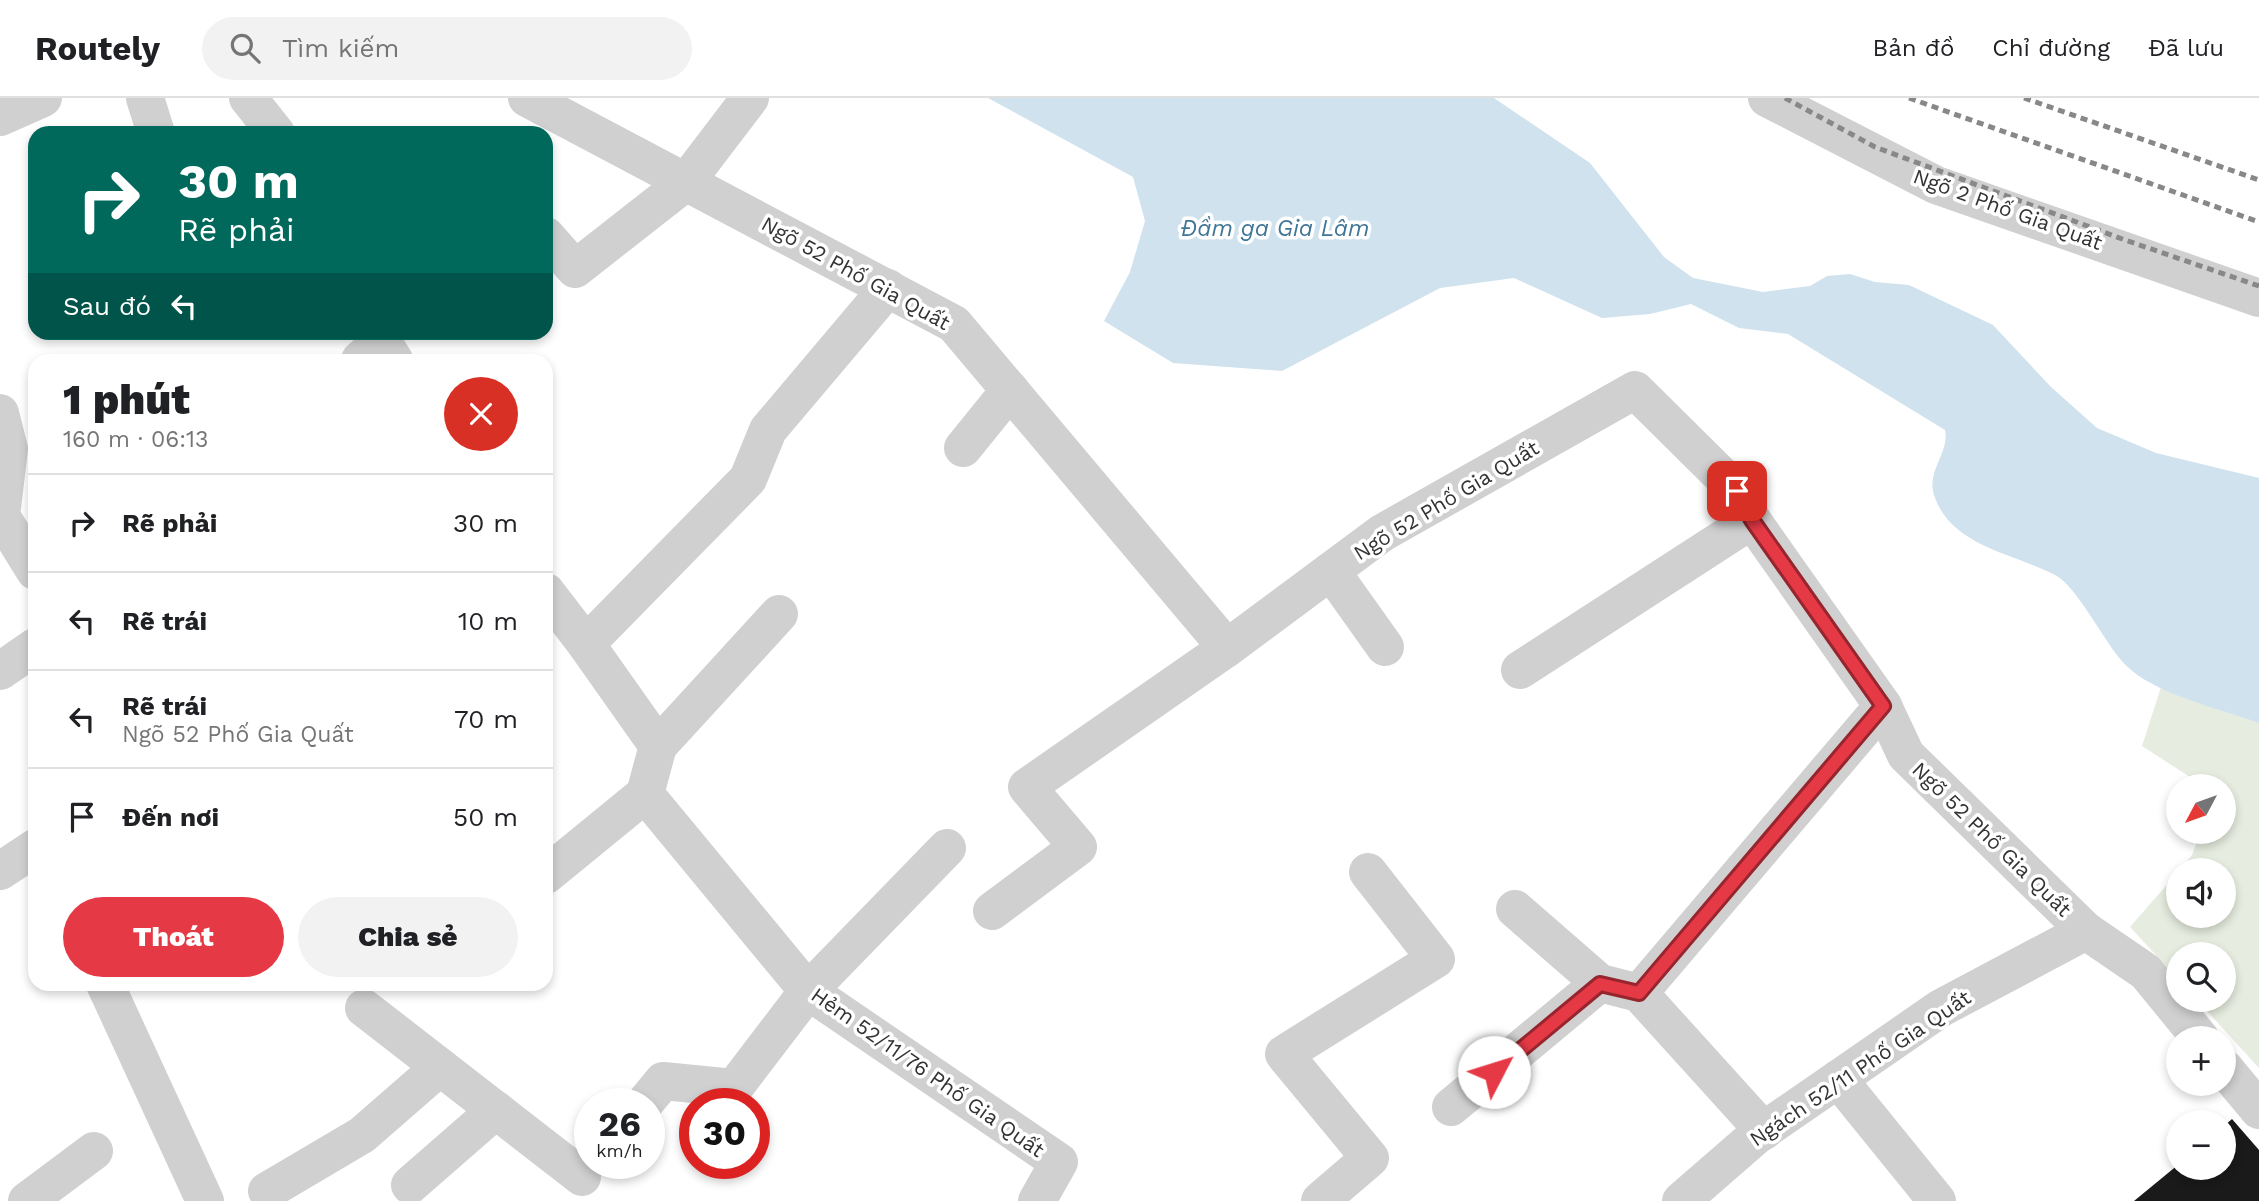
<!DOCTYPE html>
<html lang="vi">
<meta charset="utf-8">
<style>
:root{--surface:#fff;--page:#f2f2f2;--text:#202124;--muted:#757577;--line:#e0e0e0;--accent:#e63946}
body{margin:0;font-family:"Work Sans",sans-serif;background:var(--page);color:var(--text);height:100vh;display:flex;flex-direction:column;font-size:26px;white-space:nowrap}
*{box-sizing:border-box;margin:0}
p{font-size:23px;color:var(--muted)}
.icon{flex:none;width:38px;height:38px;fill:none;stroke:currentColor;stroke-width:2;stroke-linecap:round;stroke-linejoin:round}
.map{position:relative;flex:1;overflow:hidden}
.panel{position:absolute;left:28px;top:256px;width:525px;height:637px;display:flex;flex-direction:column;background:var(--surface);border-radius:21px;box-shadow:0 4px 10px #0003}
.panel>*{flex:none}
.guide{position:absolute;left:28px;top:28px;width:525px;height:214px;border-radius:21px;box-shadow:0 4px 10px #0003;background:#00695c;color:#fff;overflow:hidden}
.needle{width:46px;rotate:229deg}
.controls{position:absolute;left:2166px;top:676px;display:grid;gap:14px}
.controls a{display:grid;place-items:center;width:70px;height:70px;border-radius:50%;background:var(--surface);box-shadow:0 4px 10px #0003;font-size:35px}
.speed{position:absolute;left:574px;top:990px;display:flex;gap:14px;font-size:35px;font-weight:700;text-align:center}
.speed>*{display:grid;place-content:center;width:91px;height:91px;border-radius:50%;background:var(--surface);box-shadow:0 4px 10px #0003;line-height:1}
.speed small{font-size:18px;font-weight:400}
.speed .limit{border:10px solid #d22;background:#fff;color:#111}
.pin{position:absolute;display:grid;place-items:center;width:60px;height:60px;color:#fff;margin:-30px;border-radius:14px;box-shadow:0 4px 10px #0006}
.me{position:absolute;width:77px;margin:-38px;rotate:50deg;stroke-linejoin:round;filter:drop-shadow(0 0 5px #0008)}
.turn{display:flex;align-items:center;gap:24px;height:147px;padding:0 35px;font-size:32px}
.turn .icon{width:91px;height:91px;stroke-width:2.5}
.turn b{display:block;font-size:49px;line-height:60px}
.then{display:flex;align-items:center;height:66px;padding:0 35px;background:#0003;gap:14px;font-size:26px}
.round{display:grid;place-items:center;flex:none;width:74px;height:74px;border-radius:37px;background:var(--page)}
.summary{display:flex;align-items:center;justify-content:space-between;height:119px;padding:0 35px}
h1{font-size:42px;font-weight:800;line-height:52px}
.cta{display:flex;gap:14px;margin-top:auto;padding:14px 35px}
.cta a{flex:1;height:80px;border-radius:42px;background:var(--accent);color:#fff;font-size:28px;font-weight:800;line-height:80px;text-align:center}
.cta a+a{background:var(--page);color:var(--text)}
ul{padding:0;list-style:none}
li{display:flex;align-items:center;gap:21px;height:98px;padding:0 35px;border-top:2px solid var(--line)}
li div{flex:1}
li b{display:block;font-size:26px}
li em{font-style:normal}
header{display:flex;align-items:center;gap:42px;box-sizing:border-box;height:98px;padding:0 35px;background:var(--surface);border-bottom:2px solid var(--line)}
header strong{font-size:33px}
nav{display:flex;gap:38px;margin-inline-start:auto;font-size:24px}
.search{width:490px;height:63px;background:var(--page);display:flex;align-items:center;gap:18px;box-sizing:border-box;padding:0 24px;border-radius:38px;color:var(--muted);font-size:26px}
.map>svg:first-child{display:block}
.green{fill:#e6ecdf}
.water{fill:#cfe2ee}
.building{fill:#1a1a1a}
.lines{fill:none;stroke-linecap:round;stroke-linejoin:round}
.minor{stroke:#d0d0d0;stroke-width:38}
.rail{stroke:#888;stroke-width:5;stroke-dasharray:7 5;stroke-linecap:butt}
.route-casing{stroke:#96252e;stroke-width:18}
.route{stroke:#e63946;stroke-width:12}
.labels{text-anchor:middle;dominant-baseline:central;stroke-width:7;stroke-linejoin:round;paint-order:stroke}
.street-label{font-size:21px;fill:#333;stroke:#fff}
.water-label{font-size:23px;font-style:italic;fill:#3f7597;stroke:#fff}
</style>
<header>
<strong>Routely</strong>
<div class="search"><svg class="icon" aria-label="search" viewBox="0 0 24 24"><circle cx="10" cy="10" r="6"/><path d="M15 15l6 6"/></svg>Tìm kiếm</div>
<nav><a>Bản đồ</a><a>Chỉ đường</a><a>Đã lưu</a></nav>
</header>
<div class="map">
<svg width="2259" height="1103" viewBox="0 0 2259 1103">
<rect width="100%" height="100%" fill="#fff"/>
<polygon class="green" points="2161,589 2259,625 2259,970 2196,901 2224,901 2224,856 2179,856 2179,882 2130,829 2179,773 2179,817 2224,817 2224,772 2180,772 2192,757 2201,733 2224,733 2224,688 2204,688 2142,648"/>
<path class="water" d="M988,0H1494L1590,65L1664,159L1693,180L1763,194L1810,188L1827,178L1850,176L1875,184L1909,187L1993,227L2051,289L2097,330L2156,355L2259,380V625C2221,611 2162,598 2131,572C2108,554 2080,490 2055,477C2014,455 1951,449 1934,397C1926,372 1950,355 1945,332L1788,236L1739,230L1691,206L1650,216L1602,220L1514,180L1440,190L1282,273L1173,265L1104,223L1130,174L1145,123L1133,79Z"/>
<polygon class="building" points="2232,1021 2259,1052 2259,1103 2134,1103 2179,1066 2179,1069 2224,1069 2224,1028"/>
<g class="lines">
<g class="minor">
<polyline points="145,0 156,35"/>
<polyline points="248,0 276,35"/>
<polyline points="527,0 954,226 1227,550 1382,435 1635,292 1737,393 1752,422 1883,608 1906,657 2086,833 2146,874 2200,940"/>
<polyline points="1767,0 1936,87 2259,200"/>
<polyline points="0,19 43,0"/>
<polyline points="546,138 575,171 686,84 750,0"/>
<polyline points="888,190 768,332 748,381 586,546 658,648 645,696 808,893 1059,1064 1037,1103"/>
<polyline points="360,262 382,243 394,262"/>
<polyline points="0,315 9,351 1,418 35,473"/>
<polyline points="963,350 1010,292"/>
<polyline points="1331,473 1385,549"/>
<polyline points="546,494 586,546"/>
<polyline points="1520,572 1752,422"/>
<polyline points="0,573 35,549"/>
<polyline points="658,648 779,516"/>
<polyline points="0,773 35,750"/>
<polyline points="546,777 645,696"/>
<polyline points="1515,811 1600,885 1639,895 1764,1033"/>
<polyline points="992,813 1078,749 1027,689 1227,550"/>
<polyline points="105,886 205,1103"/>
<polyline points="1639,895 1883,608"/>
<polyline points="364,910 582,1079"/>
<polyline points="2224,970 2259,1012"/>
<polyline points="1838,981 1937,1103"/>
<polyline points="644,1006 663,983 734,990 808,893 947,750"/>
<polyline points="1451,1009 1600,885"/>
<polyline points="410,1087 496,1012"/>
<polyline points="267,1093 362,1037 440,969"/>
<polyline points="27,1103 94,1053"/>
<polyline points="1320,1103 1370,1060 1284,956 1436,861 1368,774"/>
<polyline points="1681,1103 1757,1037 1941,910 2086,833"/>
</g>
<g class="rail">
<polyline points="1785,0 1875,49 2125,142 2259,188"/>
<polyline points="1909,0 2259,124"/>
<polyline points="2024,0 2259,82"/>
</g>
</g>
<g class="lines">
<g class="route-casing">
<polyline id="route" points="1494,974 1600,886 1639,895 1883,608 1752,422 1737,393"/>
</g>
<use href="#route" class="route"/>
</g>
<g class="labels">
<g class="street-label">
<text transform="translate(2008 111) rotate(20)">Ngõ 2 Phố Gia Quất</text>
<text transform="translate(856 175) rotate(29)">Ngõ 52 Phố Gia Quất</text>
<text transform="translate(1446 402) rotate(-31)">Ngõ 52 Phố Gia Quất</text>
<text transform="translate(1992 741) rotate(44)">Ngõ 52 Phố Gia Quất</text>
<text transform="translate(1860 970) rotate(-34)">Ngách 52/11 Phố Gia Quất</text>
<text transform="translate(928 974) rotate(35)">Hẻm 52/11/76 Phố Gia Quất</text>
</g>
<g class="water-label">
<text x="1275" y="130">Đầm ga Gia Lâm</text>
</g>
</g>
</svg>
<div class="controls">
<a><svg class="needle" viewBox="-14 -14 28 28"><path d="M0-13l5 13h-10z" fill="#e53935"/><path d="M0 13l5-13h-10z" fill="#757577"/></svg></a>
<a><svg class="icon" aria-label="sound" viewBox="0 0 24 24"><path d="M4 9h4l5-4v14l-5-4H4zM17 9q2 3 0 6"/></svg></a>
<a><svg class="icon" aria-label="search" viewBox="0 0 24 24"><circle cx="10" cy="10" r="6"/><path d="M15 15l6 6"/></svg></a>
<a>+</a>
<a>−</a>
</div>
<div class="speed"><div>26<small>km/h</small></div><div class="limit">30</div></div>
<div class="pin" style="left:1737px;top:393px;background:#d93025"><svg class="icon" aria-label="arrive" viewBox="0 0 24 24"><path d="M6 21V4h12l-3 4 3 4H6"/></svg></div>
<svg class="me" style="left:1494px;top:974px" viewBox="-20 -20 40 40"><circle r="19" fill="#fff"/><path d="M0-13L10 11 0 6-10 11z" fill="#e63946"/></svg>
<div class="guide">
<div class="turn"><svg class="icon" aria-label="right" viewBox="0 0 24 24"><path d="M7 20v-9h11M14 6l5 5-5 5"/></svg><div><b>30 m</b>Rẽ phải</div></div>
<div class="then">Sau đó<svg class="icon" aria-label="left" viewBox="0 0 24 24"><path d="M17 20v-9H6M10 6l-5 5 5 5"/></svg></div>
</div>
<section class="panel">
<div class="summary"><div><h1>1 phút</h1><p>160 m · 06:13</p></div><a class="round" style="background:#d93025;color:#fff"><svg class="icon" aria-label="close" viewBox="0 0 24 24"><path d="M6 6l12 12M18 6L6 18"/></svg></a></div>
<ul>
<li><svg class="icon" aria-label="right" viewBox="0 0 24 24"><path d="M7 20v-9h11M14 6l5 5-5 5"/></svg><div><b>Rẽ phải</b></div><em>30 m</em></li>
<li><svg class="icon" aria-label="left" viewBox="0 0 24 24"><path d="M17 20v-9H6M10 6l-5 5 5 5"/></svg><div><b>Rẽ trái</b></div><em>10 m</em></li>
<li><svg class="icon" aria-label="left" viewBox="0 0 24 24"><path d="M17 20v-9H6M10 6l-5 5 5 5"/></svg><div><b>Rẽ trái</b><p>Ngõ 52 Phố Gia Quất</p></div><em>70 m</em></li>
<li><svg class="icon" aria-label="arrive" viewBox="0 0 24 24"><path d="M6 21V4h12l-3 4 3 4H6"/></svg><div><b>Đến nơi</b></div><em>50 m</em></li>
</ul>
<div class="cta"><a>Thoát</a><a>Chia sẻ</a></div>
</section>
</div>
